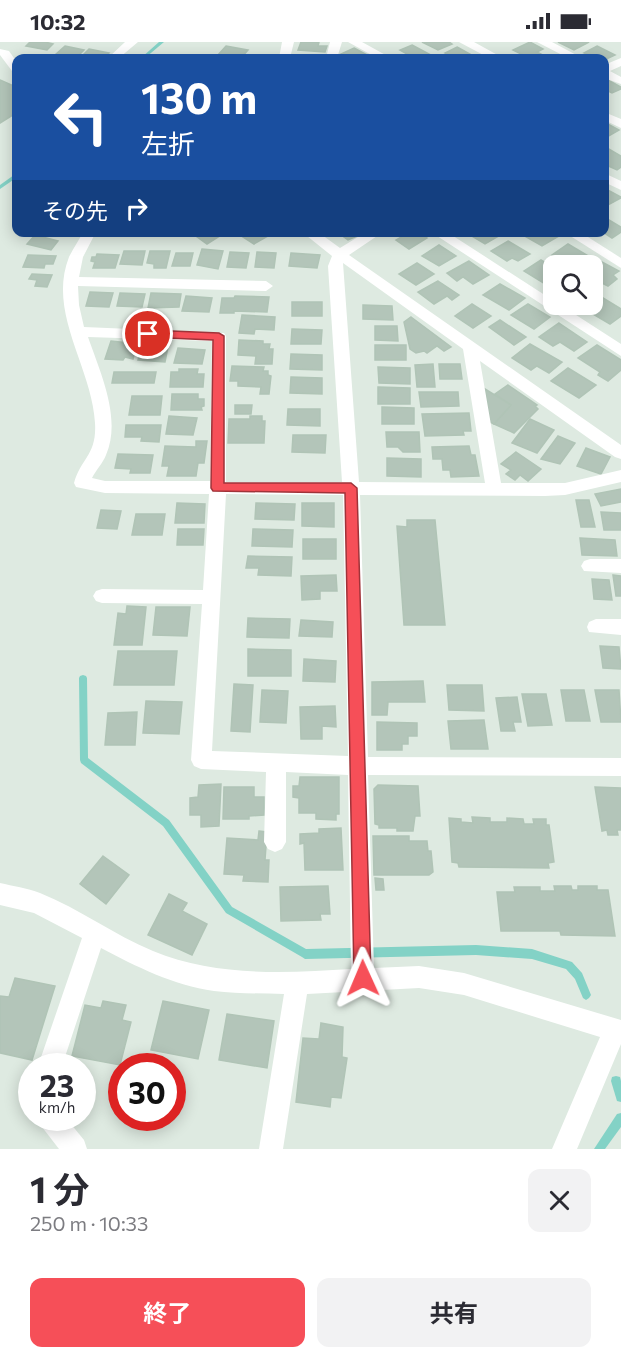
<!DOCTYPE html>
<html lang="ja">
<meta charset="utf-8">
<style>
:root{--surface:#fff;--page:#f2f2f3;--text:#2b2b33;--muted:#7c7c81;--accent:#f64f58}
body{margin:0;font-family:Commissioner,"Noto Sans JP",sans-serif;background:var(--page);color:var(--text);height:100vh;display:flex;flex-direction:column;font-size:22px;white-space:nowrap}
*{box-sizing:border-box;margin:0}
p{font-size:20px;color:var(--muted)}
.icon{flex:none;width:33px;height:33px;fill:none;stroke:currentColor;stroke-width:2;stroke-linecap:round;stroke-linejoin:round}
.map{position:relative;height:1107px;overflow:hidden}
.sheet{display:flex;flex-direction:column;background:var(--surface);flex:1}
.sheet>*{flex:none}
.banner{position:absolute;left:12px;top:12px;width:597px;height:183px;border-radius:12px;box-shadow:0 3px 15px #0003;background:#1a4fa0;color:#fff;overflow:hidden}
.controls{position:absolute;left:543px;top:213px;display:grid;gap:12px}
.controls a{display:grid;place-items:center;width:60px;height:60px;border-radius:12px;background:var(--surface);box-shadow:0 3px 15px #0003;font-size:30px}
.speed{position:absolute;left:18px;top:1011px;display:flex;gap:12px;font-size:30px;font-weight:700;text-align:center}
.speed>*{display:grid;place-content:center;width:78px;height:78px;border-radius:50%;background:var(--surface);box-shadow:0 3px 15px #0003;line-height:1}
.speed small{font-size:15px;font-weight:400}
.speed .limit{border:9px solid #d22;background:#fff;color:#111}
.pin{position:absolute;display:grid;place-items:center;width:51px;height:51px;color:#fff;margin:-26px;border:3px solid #fff;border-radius:50%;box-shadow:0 2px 6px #0007}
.me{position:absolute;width:66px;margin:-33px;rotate:359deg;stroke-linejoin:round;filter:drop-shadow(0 0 4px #0008)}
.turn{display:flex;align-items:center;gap:21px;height:126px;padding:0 30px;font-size:27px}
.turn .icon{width:78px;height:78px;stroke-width:2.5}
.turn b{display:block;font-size:42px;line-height:51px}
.then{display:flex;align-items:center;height:57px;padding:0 30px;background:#0003;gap:12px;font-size:22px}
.round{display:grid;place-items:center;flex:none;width:63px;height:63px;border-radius:12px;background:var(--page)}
.summary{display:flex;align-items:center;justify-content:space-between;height:102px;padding:0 30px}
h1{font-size:36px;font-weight:700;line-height:45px}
.action{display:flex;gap:12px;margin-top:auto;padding:12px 30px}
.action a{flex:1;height:69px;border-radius:12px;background:var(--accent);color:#fff;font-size:24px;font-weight:700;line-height:69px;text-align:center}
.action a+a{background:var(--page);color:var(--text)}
.status{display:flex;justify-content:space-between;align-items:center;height:42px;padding:0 30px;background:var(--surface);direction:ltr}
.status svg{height:16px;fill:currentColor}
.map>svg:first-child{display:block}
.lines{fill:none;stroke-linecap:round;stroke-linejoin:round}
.stream{fill:#83d2c6;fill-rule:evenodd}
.building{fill:#b3c5b9;stroke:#b0c4b6;stroke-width:1.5}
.minor{fill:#fff;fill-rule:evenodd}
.route{fill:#f64f58;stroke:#a03339;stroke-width:1.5}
</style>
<div class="status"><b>10:32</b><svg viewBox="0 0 49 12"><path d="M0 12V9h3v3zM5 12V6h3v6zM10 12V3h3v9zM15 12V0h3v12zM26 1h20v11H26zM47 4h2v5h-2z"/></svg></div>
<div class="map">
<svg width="621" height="1107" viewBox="0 0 621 1107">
<rect width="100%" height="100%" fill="#deeae1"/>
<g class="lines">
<g class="stream">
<polygon points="159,0 164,0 145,16 141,16"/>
<polygon points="14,133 16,133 16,136 0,147 0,143"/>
<polygon points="83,633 86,634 87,636 88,716 169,778 232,865 306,907 476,903 532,907 572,920 582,931 591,953 589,956 586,958 583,956 575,937 566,927 532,917 476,913 305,917 302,915 226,871 163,784 81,721 80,718 79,636 80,634"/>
<polygon points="616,1034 620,1035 621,1039 621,1060 617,1059 611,1039 612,1035"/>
<polygon points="621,1071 621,1085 605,1107 594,1107 617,1072"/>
</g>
</g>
<g class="building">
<polygon points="30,0 45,0 53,2 47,8 26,4"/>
<polygon points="301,0 319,0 318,4 327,4 325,10 298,8"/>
<polygon points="422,0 449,0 452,2 438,8"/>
<polygon points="530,0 543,7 537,10 541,12 529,16 513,8"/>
<polygon points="558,0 589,0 574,8"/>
<polygon points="412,3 429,12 414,16 400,8"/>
<polygon points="65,4 84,8 76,16 55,13"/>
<polygon points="226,4 248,8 241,16 218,13"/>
<polygon points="597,4 615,13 604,18 604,16 596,16 584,11"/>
<polygon points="457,5 475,15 454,16 445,11"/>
<polygon points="354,6 369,14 349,16 341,12"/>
<polygon points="89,7 109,11 104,16 80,16"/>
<polygon points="606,37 621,45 621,47 612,51 604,47"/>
<polygon points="0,38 16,45 16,71 0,81"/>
<polygon points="604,80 619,88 607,95 604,94"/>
<polygon points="607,106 621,114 621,125 617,128 604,122 604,108"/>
<polygon points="604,146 621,155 621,156 608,163 604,161"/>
<polygon points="604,175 621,185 621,190 612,196 603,190"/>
<polygon points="204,190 226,190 207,202 196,194"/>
<polygon points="251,190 275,190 254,202 243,195"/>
<polygon points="337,190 352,190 357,194 348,198"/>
<polygon points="410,190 418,190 427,196 409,207 396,198"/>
<polygon points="465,190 500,190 502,192 485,202"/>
<polygon points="524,190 553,190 559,194 542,204 521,192"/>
<polygon points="35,193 58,199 51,208 27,202"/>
<polygon points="508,199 530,212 518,219 512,216 507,219 491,209"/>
<polygon points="568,202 590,215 577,224 569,224 552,213"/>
<polygon points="439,203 456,214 439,224 422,214"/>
<polygon points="202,207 223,209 218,227 197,223"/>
<polygon points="124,209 145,209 142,223 120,222"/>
<polygon points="150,209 170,209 166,226 154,226 154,222 147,221"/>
<polygon points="230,210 249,211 246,226 227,225"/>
<polygon points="257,210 276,211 274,226 255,225"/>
<polygon points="176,211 193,211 190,224 172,224"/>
<polygon points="291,211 320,213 317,226 289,224"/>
<polygon points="97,212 119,213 115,226 93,226 95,220 91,219 92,215 96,215"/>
<polygon points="28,213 56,214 53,222 45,222 44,226 23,225"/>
<polygon points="541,218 554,226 554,237 545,242 524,229"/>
<polygon points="469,219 489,233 473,242 463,235 457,239 447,231"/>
<polygon points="600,219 619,229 613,233 617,237 608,244 592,236 592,224"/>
<polygon points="417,221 434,232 416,243 399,232"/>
<polygon points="32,232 52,233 47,245 35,244 37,238 29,237"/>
<polygon points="438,239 459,253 452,258 447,254 434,262 418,250"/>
<polygon points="500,242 525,256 509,268 483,253"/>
<polygon points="90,250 113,251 109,265 86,264"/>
<polygon points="120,251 145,252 142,265 117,264"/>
<polygon points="151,251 181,252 179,265 148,266"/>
<polygon points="186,254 212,256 209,270 182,269"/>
<polygon points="235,254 269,255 267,270 234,269 234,271 220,271 222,256 234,256"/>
<polygon points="603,256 621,267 621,274 610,282 586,268"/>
<rect x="292" y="260" width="30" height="14"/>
<polygon points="472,262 491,274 473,286 455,274"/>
<polygon points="528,262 550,275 534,287 511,273"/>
<polygon points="363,263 392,264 393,278 363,277"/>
<polygon points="242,273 275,275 274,288 255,287 254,292 239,291"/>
<polygon points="411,275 451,305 444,309 437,304 427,311 424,309 416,311 410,307 404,280"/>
<polygon points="500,278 526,295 514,303 489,285"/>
<polygon points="559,281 587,300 574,309 560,300 553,304 539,295"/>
<polygon points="375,284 397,284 398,299 375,298"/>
<polygon points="292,287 322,288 321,302 291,302"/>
<polygon points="239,298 263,299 263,302 270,302 269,307 273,307 272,322 255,322 256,314 238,313"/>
<polygon points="111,299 137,302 133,317 125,315 123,318 105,317"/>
<polygon points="530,302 562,320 549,331 537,324 531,328 512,316"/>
<polygon points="142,303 168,305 165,320 138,318"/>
<rect x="375" y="303" width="31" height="15"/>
<polygon points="597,303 621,318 621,328 608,339 598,333 600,330 578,316"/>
<polygon points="178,306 205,308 202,322 174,321"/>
<polygon points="291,312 322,313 322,328 290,327"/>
<polygon points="433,322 435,345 417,345 415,323"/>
<polygon points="439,322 460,322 462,337 440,337"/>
<polygon points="232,324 264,325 263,329 268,329 268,333 271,334 269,352 260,352 261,345 238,344 238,339 230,339"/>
<polygon points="378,325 410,326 410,342 379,341"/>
<polygon points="568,326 596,343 579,356 551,339"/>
<polygon points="179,327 198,327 197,332 204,332 203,345 170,345 171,330 179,330"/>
<polygon points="114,330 156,330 154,341 112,341"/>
<polygon points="291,335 322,336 322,352 290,351"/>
<polygon points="508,343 537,363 535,364 538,367 514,391 494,382 511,363 495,352"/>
<polygon points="378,345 410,346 410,362 378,362"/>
<polygon points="485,347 511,363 494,382 490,380"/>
<polygon points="419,350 458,350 459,364 421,365"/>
<polygon points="172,352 198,352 198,357 204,357 204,364 201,365 202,368 171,368"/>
<polygon points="132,354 162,354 160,373 129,373"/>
<polygon points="235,363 252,363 251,372 235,372"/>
<polygon points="382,365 414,366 414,382 382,382"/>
<polygon points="288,367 320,367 320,384 287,383"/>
<polygon points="469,371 471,389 463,389 464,393 425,394 422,372"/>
<polygon points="169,374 197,376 193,393 166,392"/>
<polygon points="250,374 262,374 262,379 265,379 264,401 228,401 229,377 250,377"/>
<polygon points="530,377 554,388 537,411 512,401"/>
<polygon points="126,383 161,383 159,400 141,399 142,395 125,395"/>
<polygon points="386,390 419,390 420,410 403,410 398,405 387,405"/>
<polygon points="293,393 326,393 325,411 292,410"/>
<polygon points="558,394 575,401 560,422 541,417"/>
<polygon points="196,399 207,399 204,421 198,421 196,434 167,434 169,424 162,424 165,404 196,405"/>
<polygon points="469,404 471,413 475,413 479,434 451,435 450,428 443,428 442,417 433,417 432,405"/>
<polygon points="586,406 610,415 601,432 577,424"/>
<polygon points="516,410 541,427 528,439 520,433 515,438 506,432 511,428 501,422"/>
<polygon points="118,412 153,413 150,431 130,431 131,427 115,426"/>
<polygon points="387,416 421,417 421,435 387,434"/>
<polygon points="621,447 621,460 601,464 595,452"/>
<polygon points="576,458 589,458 595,485 581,485"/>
<polygon points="177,461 205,462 204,481 175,481"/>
<polygon points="256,461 295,462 294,478 255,477"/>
<polygon points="302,461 334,461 334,485 302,484"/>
<polygon points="101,468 121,469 117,487 97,486"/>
<polygon points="601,470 621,471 621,488 604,488"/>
<polygon points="136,472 165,472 162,493 132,493"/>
<polygon points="407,478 435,478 445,583 404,583 397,484 407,485"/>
<polygon points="178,487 204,487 203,503 177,503"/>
<polygon points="253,487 293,488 292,505 252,504"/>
<polygon points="580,496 615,498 617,514 582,513"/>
<rect x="303" y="497" width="33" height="20"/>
<polygon points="248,514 292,515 291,534 258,533 259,526 246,526"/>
<polygon points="336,533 337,549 320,549 320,557 302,558 301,534"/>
<polygon points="613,533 621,534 621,554 616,554"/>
<polygon points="592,537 609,538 612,558 594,557"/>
<polygon points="127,564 146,565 142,603 114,603 118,571 126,572"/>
<polygon points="156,565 190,565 187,594 153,593"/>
<polygon points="248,576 290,577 289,596 247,595"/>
<polygon points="301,578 333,580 332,595 299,594"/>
<polygon points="600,604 619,605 621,627 603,626"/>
<polygon points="248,607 291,608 291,634 248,634"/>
<polygon points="118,609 177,609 174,643 114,643"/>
<polygon points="304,617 336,619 335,640 303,639"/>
<polygon points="423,639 425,660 388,660 387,673 372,673 372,640"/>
<polygon points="234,642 253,643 250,690 231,689"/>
<polygon points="447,643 482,643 484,669 449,668"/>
<polygon points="262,648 288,649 286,681 260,680"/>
<polygon points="561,648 584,648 590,679 566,679"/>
<polygon points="595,648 619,648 621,680 601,680"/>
<polygon points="522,652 546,652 552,683 528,684"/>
<polygon points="517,655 521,680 513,680 515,689 501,689 496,656"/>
<polygon points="146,659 182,660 179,692 143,691"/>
<polygon points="335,664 336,685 322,684 322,697 301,697 300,665"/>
<polygon points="137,670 135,703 105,703 108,671"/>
<polygon points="484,678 488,707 451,707 448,679"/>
<polygon points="377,680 417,681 417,694 408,694 408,702 402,702 402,708 377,708"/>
<polygon points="300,735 339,735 339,772 336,772 336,778 316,777 316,771 299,771 299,756 293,755 293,744 299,744"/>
<polygon points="221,742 219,784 201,785 201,773 190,773 190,756 198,755 199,743"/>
<polygon points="378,743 418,744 420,774 415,774 413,789 397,789 397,786 379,786 379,783 375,782 374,747"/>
<polygon points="224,745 254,745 254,755 264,755 264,773 249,774 249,777 223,777"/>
<polygon points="595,745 621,746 621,788 617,788 618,793 608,793 607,788 602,789"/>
<polygon points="472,775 490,776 490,780 507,780 507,776 523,777 524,782 534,782 533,777 546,777 546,783 549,783 554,820 548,821 549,826 459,825 458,821 452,820 449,776 461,777 461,780 473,781"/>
<polygon points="341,786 343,828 305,828 304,801 300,802 300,792 319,791 319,787"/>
<polygon points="259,789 267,790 265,818 269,818 268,840 243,839 244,833 224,832 227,796 258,798"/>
<polygon points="373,794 409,794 409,799 427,799 428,809 431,809 433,830 429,833 374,833"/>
<polygon points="103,814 129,833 106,862 80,842"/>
<polygon points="375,836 383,837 384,848 376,848"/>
<polygon points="328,844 330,872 320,872 321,878 281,879 280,845"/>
<polygon points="554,844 571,844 572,848 578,848 578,844 597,844 597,848 608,848 615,894 561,893 560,889 501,889 497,850 515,850 514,845 540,845 540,849 555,849"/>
<polygon points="169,852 187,861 182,869 207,882 192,913 148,893"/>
<polygon points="15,936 55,944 32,1018 0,1011 0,954 9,955"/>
<polygon points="103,959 126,963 122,978 131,980 120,1023 72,1014 85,963 101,966"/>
<polygon points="163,959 209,968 198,1017 151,1008"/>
<polygon points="227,972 274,979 267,1026 219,1018"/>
<polygon points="321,981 343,985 342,1015 347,1016 341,1056 331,1055 330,1065 296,1060 303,996 319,997"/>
</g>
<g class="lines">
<g class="minor">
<polygon points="125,0 138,0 119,16 108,16"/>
<polygon points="282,0 294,0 290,16 279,16"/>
<polygon points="330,0 342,0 337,16 326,16"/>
<polygon points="348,0 362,0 391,16 377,16"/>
<polygon points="459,0 474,0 503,16 489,16"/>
<polygon points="537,0 552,0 582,16 568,16"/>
<polygon points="0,7 9,9 16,19 16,30 12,29 0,13"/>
<polygon points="621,16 621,24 610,29 621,35 621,42 604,36 604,23"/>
<polygon points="604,70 621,77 621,86 604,78"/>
<polygon points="604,131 621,139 621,148 604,140"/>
<path d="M83,190H96L83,215L79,235L266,239L273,244L266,249L78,244L79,263L84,285L224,291L226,294V440H342L328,224L332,214L302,190H318L340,206L366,190H383L349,213L621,403V417L615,415L480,319L501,441H565L621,428V440L565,453L545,454L360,453L368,715L621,716V734L368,733L374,926L419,924L464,931L621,978V1002L577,1107H552L600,995L464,953L419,946L307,952L283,1107H259L284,952C261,951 236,952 214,949C173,943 137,925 101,906L62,1024H38L82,896L34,871L0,863V841C13,844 27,846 40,851C80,867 114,893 153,909C215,935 286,931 351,927L348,733L286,730V800L282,807L275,810L268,807L264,800L266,730L201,727L194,724L191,718L202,562L102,561L96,559L93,554L96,549L102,547L203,548L209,452L105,451L76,445L74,441C81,416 97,413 95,381C92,325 47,271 69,215C73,207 79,198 83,190ZM343,221L463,307L485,441L359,440ZM88,295L212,299L210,439H105L92,436C96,428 103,421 106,413C122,376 100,330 88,295ZM226,452L343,453L348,714L212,709Z"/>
<polygon points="431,190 447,190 554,259 554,262 559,262 621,302 621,314"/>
<polygon points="564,190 580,190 621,216 621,226"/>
<polygon points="590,517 621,517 621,531 584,529 581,524 584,519"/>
<polygon points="596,577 621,577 621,593 589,590 587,585 589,580"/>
<polygon points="39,1076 66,1076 84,1098 87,1107 59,1107 42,1085"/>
</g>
</g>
<polygon class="route" points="148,288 219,291 224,294 224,441 351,441 357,446 371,936 369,943 363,945 356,943 354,936 345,451 213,449 211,446 213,298 144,295 142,292"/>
</svg>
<div class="controls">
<a><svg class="icon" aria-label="search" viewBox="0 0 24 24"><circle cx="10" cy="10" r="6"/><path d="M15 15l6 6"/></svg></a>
</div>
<div class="speed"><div>23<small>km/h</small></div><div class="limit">30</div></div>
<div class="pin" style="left:148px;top:292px;background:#d93025"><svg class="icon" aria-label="arrive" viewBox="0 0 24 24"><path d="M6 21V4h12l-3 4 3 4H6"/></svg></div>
<svg class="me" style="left:363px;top:936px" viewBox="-20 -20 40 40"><path d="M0-17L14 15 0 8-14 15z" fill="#f64f58" stroke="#fff" stroke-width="4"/></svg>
<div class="banner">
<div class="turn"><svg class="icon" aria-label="left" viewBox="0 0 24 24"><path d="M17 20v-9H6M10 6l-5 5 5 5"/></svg><div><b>130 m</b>左折</div></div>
<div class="then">その先<svg class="icon" aria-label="right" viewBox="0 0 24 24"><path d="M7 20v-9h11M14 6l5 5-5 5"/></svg></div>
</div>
</div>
<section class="sheet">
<div class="summary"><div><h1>1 分</h1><p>250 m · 10:33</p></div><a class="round"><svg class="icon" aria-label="close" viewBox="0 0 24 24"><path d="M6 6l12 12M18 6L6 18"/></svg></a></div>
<div class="action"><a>終了</a><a>共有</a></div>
</section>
